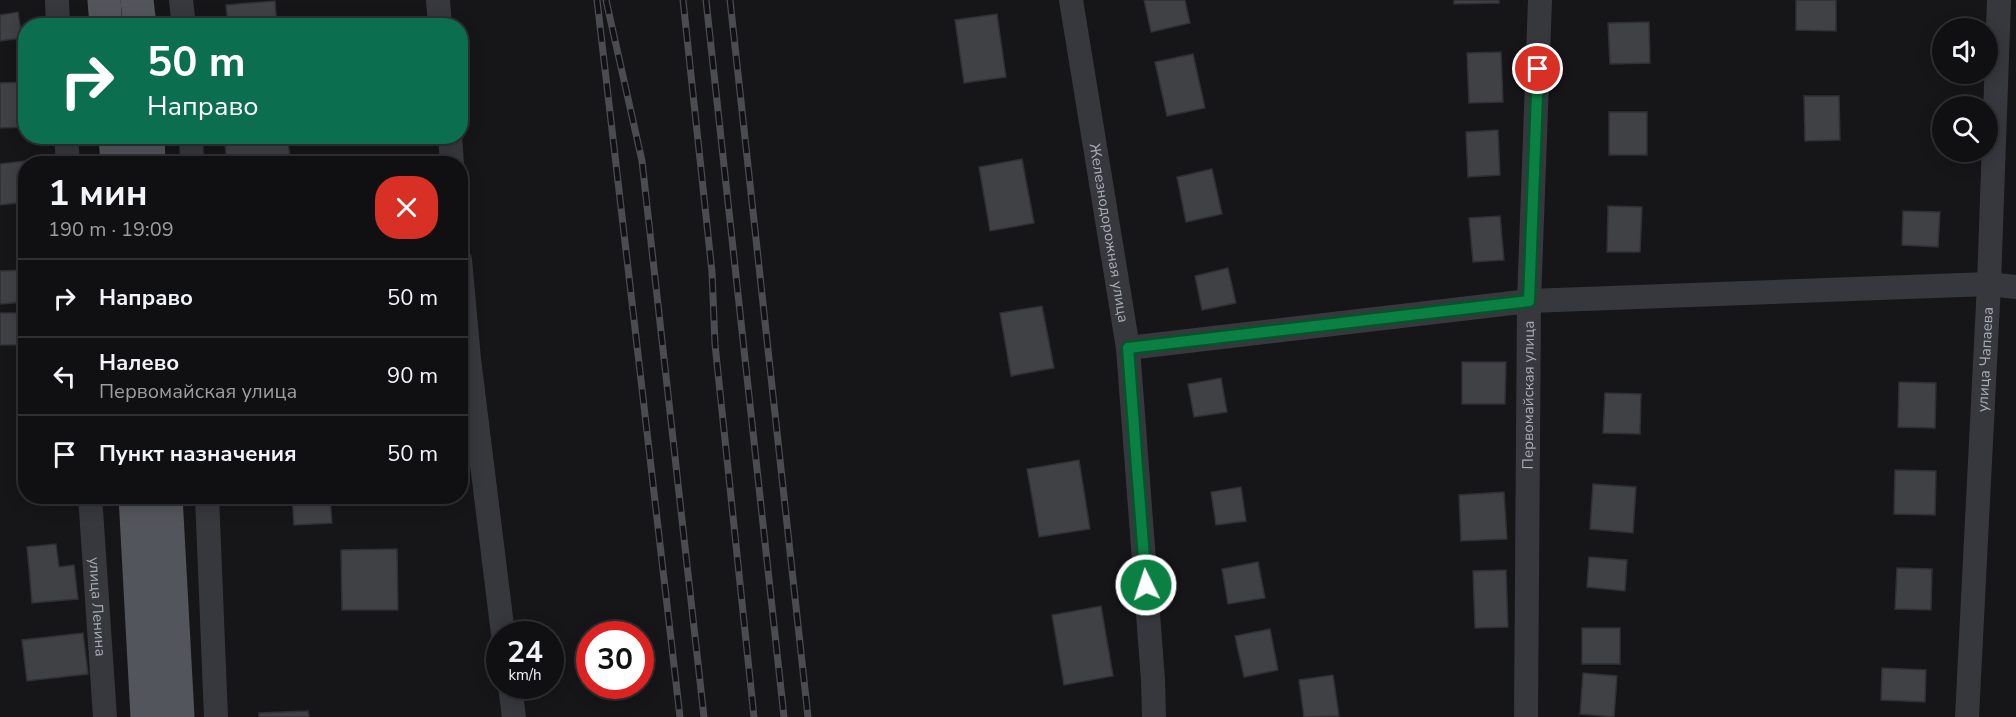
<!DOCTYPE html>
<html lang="ru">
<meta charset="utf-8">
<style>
:root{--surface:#101012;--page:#1e1e20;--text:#f1f3f6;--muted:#9c9d9f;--line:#303032}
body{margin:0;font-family:"Nunito Sans",sans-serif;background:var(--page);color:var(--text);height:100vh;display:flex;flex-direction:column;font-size:22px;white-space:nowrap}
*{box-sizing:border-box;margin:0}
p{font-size:20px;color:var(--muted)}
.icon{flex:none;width:33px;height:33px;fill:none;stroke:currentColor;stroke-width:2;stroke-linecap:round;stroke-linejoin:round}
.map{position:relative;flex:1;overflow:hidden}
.sheet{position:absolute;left:18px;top:156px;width:450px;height:348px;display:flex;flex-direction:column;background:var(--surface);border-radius:24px;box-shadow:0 3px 15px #0003,0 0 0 2px var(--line)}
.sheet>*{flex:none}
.hud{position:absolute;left:18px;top:18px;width:450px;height:126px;border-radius:24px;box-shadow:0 3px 15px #0003,0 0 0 2px var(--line);background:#0b6e4f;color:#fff;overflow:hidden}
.tools{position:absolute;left:1932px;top:18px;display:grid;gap:12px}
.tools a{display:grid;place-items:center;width:66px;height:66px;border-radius:50%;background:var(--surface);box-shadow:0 3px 15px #0003,0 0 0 2px var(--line);font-size:30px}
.speed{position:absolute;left:486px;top:621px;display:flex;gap:12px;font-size:30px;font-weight:700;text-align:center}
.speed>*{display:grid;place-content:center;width:78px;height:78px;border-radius:50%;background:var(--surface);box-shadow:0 3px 15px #0003,0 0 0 2px var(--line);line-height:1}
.speed small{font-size:15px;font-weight:400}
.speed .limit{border:9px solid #d22;background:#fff;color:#111}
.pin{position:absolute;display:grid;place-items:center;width:51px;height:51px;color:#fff;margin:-26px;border:3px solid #fff;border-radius:50%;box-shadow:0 2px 6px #0007}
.me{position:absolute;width:66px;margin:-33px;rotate:356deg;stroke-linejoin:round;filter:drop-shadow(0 0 4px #0008)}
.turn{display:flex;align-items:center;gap:21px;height:126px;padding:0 30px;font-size:27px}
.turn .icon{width:78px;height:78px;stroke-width:2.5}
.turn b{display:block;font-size:42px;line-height:51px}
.round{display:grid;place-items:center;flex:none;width:63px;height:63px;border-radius:24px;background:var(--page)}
.headline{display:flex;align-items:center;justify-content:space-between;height:102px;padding:0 30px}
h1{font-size:36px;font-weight:700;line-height:45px}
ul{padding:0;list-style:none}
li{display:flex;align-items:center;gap:18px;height:78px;padding:0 30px;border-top:2px solid var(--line)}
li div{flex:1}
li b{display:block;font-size:22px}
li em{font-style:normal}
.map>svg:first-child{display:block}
.building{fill:#404145;stroke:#303034;stroke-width:1.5}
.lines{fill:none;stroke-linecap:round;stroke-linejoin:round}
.street{stroke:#37383d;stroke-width:24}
.primary{stroke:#53555c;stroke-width:33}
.rail-casing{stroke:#4a4c52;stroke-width:7}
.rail{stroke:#111113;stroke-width:4.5;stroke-dasharray:14;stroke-linecap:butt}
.route-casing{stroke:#07532c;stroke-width:15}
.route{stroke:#0b8043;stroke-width:10}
.labels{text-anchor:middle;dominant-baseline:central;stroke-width:6;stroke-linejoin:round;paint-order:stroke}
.street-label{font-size:15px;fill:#a8adb8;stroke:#111113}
</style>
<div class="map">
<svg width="2016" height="717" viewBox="0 0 2016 717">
<rect width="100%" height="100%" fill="#161618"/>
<g class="building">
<polygon points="1144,0 1185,0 1190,23 1151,32"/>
<polygon points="1454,0 1499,0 1499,3 1454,4"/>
<polygon points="1796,0 1836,0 1836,31 1796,30"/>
<polygon points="275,1 277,26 228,26 226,5"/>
<polygon points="18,12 22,38 0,41 0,15"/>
<polygon points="997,14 1006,77 964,83 955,20"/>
<polygon points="1649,22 1650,63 1610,64 1608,23"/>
<polygon points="1501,52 1503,102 1469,103 1467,53"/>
<polygon points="1193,54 1205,108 1167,116 1155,62"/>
<polygon points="26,82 26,127 0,128 0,83"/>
<polygon points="1804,96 1839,96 1840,140 1805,141"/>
<rect x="1609" y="112" width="38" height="43"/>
<polygon points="1498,130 1500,175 1468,177 1466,132"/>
<polygon points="224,136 287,136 290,156 227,163"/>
<polygon points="1022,159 1034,223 990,231 979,167"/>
<polygon points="24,161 26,202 0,205 0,164"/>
<polygon points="1212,169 1222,214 1186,222 1177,177"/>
<polygon points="1608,206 1642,207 1640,252 1607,252"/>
<polygon points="1903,211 1940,212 1938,247 1902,245"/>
<polygon points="1500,216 1504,260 1473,262 1469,218"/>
<polygon points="1228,268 1236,303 1202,310 1195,276"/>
<polygon points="26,270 26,302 0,304 0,271"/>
<polygon points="1042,306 1054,368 1011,376 1000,313"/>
<polygon points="0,313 19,313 20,345 0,345"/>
<polygon points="1462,362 1506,362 1505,404 1462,404"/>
<polygon points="1221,378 1227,412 1194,417 1188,384"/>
<polygon points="1899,382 1936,383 1935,428 1898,427"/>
<polygon points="1605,393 1641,394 1640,434 1603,433"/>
<polygon points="21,406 26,406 26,430 24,430"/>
<polygon points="1079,460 1090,529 1039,537 1027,469"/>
<polygon points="1895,470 1936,471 1935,515 1894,514"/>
<polygon points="1593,484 1636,487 1633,533 1590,529"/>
<polygon points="1241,487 1246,521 1216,525 1211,492"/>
<polygon points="1504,492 1507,539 1461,541 1459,495"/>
<polygon points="292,496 330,496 332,523 294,525"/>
<polygon points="56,544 59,567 74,565 78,599 32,603 27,547"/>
<polygon points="397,549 398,610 342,610 341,550"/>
<polygon points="1589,557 1627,560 1625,591 1587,587"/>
<polygon points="1258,562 1265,598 1228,604 1222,569"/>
<polygon points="1897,568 1932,569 1931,610 1895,609"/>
<polygon points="1506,570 1508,627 1475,628 1473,571"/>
<polygon points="1101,606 1113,676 1064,685 1052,615"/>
<rect x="1582" y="628" width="38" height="36"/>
<polygon points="1270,629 1278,670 1244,677 1235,636"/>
<polygon points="83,633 88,674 27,681 22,640"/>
<polygon points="1882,668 1926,670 1925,702 1881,700"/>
<polygon points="1583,673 1617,676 1614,717 1580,714"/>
<polygon points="1333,675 1339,716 1304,717 1299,680"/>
<polygon points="308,711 309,717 259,717 259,713"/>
</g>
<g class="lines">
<g class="street">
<polyline points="57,0 58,26"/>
<polyline points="181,0 184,26"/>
<polyline points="438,0 440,26"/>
<path id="s1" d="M1071,0L1128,348L1153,680L1154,717"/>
<polyline points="66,136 68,164"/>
<polyline points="191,136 192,164"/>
<polyline points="450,136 452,164"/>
<polyline points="460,260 469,359 503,634"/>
<polyline points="1128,348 1529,301 1989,284 2016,287"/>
<path id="s2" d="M90,496L105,717"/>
<polyline points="207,496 216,717"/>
<polyline points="510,686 514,717"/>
<path id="s3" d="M1526,717L1529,301L1540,0"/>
<path id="s4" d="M1967,717L1989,284L1999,0"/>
</g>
<g class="primary">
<polyline points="104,0 106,26"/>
<polyline points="137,0 140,26"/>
<polyline points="115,136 117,164"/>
<polyline points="148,136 149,164"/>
<polyline points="135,496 147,717"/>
<polyline points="166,496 178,717"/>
</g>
<g class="rail-casing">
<g id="rail">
<polyline points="597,0 680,717"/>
<polyline points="606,0 642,161 704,717"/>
<polyline points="683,0 712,272 715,344 754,717"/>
<polyline points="706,0 784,717"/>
<polyline points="730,0 808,717"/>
</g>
</g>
<use href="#rail" class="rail"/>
</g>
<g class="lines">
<g class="route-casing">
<polyline id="route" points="1146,585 1128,348 1529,301 1538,69"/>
</g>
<use href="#route" class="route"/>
</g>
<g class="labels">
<g class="street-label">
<text stroke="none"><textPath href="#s1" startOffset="236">Железнодорожная улица</textPath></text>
<text stroke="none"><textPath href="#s4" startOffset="358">улица Чапаева</textPath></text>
<text stroke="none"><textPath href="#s3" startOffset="322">Первомайская улица</textPath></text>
<text stroke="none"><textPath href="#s2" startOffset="111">улица Ленина</textPath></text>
</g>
</g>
</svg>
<div class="tools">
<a><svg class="icon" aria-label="sound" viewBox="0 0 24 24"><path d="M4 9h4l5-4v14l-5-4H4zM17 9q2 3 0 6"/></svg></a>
<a><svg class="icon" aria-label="search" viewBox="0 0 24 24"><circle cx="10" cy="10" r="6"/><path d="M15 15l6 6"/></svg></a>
</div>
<div class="speed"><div>24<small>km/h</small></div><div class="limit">30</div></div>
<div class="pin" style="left:1538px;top:69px;background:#d93025"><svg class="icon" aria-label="arrive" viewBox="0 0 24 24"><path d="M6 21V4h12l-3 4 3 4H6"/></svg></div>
<svg class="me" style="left:1146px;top:585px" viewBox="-20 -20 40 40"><circle r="17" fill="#0b8043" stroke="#fff" stroke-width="3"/><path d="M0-11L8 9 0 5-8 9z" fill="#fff"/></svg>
<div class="hud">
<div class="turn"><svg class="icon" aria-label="right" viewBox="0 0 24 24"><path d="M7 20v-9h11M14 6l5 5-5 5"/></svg><div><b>50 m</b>Направо</div></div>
</div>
<section class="sheet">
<div class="headline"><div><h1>1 мин</h1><p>190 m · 19:09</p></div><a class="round" style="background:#d93025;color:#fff"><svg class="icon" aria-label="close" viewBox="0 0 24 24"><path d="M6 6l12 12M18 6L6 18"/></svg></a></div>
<ul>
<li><svg class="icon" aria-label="right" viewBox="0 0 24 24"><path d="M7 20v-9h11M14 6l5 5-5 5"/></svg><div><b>Направо</b></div><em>50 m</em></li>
<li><svg class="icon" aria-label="left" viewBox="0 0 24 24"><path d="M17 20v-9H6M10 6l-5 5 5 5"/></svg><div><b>Налево</b><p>Первомайская улица</p></div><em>90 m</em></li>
<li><svg class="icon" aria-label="arrive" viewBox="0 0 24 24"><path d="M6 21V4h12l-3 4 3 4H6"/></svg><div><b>Пункт назначения</b></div><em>50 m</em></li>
</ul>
</section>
</div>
